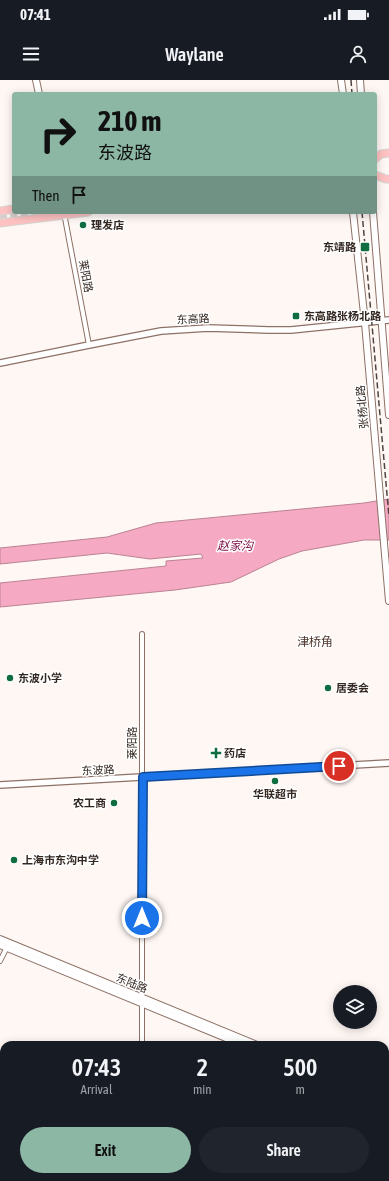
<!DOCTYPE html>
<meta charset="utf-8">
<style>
:root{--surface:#171b24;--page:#20242c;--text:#f1f3f6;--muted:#9ea1a6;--accent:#8cb7a5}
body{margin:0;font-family:"Asap Condensed","Noto Sans SC",sans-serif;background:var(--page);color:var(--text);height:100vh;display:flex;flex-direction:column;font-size:15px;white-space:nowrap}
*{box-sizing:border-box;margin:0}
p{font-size:13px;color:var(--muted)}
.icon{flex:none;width:22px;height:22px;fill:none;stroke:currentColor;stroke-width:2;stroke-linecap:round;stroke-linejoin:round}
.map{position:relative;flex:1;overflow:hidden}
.drawer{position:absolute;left:0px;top:961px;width:389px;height:140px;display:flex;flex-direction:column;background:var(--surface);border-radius:12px 12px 0 0;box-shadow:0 2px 10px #0003}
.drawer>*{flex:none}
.banner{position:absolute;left:12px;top:12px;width:365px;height:122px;border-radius:4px;box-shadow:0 2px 10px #0003;background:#8cb7a5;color:#111;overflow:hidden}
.tools{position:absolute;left:333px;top:905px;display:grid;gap:8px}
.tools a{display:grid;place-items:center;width:44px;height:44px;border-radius:50%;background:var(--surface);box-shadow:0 2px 10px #0003;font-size:20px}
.pin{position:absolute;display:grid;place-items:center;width:34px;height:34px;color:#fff;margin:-17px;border:2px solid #fff;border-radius:50%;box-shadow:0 1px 4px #0007}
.me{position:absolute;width:44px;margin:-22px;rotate:0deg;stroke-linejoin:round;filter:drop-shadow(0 0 3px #0008)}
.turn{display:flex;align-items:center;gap:14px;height:84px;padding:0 20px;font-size:18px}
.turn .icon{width:52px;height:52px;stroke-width:2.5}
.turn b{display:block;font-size:28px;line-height:34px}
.then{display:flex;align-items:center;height:38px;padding:0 20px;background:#0003;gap:8px;font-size:15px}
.eta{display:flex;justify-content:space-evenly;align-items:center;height:68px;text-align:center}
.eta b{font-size:24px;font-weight:600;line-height:28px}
.action{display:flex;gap:8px;margin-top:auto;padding:8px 20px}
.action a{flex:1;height:46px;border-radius:24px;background:var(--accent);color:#111;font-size:16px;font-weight:600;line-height:46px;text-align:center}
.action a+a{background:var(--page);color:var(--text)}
.status{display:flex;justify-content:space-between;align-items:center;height:28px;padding:0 20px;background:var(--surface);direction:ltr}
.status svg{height:11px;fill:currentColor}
header{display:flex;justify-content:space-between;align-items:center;height:52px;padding:0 20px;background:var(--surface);font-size:18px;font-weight:600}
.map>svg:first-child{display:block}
.water{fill:#f5a9c3;stroke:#bb8293}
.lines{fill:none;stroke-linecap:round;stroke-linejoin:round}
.primary-tunnel{stroke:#d5cdca;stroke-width:7;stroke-dasharray:7 3.5;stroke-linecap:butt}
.minor-casing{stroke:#8d7166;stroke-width:6}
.tertiary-casing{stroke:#8d7166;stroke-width:8}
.secondary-casing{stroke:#8d7166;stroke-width:8}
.primary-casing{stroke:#d6d4d3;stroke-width:9}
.minor{stroke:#fff;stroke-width:4}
.tertiary{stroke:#fff;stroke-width:5.5}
.secondary{stroke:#fff;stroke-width:6}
.primary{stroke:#fec2c2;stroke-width:7}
.rail{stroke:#504540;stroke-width:1.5;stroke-dasharray:6 3;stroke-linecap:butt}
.route-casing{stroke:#114b97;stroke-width:10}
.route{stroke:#1a73e8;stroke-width:7}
.poi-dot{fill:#106d41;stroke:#fff;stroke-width:1.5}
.labels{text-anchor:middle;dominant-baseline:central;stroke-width:3;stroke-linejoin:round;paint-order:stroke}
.poi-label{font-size:11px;font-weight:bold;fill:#332722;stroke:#fff;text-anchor:start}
.street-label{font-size:11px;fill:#332722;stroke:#fff}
.water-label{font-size:12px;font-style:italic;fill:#801349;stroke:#fff}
.neighbourhood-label{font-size:12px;fill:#4d342a;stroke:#fff}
</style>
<div class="status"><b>07:41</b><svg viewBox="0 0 49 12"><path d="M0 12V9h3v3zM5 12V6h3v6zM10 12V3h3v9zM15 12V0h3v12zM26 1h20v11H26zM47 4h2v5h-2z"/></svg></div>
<header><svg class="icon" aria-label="menu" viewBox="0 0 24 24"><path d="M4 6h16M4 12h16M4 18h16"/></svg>Waylane<svg class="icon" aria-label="person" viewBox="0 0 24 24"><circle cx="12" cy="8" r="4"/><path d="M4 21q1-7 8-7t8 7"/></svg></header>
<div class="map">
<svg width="389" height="1101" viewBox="0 0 389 1101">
<rect width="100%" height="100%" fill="#fef7f4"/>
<polygon class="water" points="389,419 389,460 364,460 302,471 279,479 231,502 175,510 0,527 0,503 166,486 166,481 203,478 201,474 150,479 107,473 0,484 0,468 107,457 156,443 364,423"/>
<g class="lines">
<polyline class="primary-tunnel" points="0,138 43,132"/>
<g class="minor-casing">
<g id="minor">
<polyline points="64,133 89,265"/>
<polyline points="0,881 7,867"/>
<polyline points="142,965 142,554"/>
<polyline points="0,1003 4,1007"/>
<polyline points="0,1076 4,1062"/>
<polyline points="141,1097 141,1101"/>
</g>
</g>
<g class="tertiary-casing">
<g id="tertiary">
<polyline points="0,283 89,265 161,251 208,248 269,250 291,250 389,240"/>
<polyline points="0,705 389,683"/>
</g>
</g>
<g class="secondary-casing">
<g id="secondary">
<polyline points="36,0 39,14"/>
<polyline points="341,0 343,14"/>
<polyline points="360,0 361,14"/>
<polyline points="353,132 365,243 389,521"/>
<polyline points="373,132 389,335"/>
<polyline points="0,859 257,965"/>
<polyline points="0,865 243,965"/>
<polyline points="385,1020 389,1022"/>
<polyline points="385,1026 389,1028"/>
</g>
</g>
<g class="primary-casing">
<g id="primary">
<polyline points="375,79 381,74 389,73"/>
<polyline points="375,95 386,99 389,99"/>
<polyline points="0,131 14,129"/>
<polyline points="0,143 88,132"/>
</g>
</g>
<use href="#minor" class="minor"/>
<use href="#tertiary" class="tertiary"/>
<use href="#secondary" class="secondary"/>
<use href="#primary" class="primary"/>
<g class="rail">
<polyline points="351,0 352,14"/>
<polyline points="362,132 389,437"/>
</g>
</g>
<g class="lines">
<g class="route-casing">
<polyline id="route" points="142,838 143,697 339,686"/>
</g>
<use href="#route" class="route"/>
</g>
<g class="poi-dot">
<circle cx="83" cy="145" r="4"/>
<rect x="360" y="162" width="10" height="10" rx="2"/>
<rect x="292" y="232" width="8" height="8" rx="2"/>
<circle cx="10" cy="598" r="4"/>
<circle cx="328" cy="608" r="4"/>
<path d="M214 667h4v4h4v4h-4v4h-4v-4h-4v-4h4z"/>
<circle cx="275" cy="701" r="4"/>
<circle cx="114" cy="723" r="4"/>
<circle cx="14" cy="780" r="4"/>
</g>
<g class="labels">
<g class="poi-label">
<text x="91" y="145">理发店</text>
<text x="356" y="167" text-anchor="end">东靖路</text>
<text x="304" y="236">东高路张杨北路</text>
<text x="18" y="598">东波小学</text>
<text x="336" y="608">居委会</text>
<text x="224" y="673">药店</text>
<text x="275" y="714" text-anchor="middle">华联超市</text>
<text x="106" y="723" text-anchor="end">农工商</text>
<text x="22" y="780">上海市东沟中学</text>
</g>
<g class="street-label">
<text transform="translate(86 196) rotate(79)">莱阳路</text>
<text transform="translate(193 239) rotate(-3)">东高路</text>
<text transform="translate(362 327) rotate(-95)">张杨北路</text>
<text transform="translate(132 663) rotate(-90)">莱阳路</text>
<text transform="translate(98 690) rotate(-3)">东波路</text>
<text transform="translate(132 903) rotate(22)">东陆路</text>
</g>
<g class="water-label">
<text x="235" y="466">赵家沟</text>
</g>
<g class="neighbourhood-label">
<text x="315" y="562">津桥角</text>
</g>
</g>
</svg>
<div class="tools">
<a><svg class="icon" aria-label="layers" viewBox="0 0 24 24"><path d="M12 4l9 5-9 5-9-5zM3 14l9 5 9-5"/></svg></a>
</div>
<div class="pin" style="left:339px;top:686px;background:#d93025"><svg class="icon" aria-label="arrive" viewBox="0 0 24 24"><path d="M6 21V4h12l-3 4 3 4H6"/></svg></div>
<svg class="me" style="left:142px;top:838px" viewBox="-20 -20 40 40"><circle r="17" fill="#1a73e8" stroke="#fff" stroke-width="3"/><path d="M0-11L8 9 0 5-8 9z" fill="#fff"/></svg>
<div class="banner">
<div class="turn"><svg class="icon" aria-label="right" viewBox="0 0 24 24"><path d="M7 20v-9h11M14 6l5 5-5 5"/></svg><div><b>210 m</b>东波路</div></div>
<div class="then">Then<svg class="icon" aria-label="arrive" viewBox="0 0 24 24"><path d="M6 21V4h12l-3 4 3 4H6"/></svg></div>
</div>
<section class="drawer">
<div class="eta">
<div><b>07:43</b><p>Arrival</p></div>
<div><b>2</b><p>min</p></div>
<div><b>500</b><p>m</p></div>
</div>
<div class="action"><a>Exit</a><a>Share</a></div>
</section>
</div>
